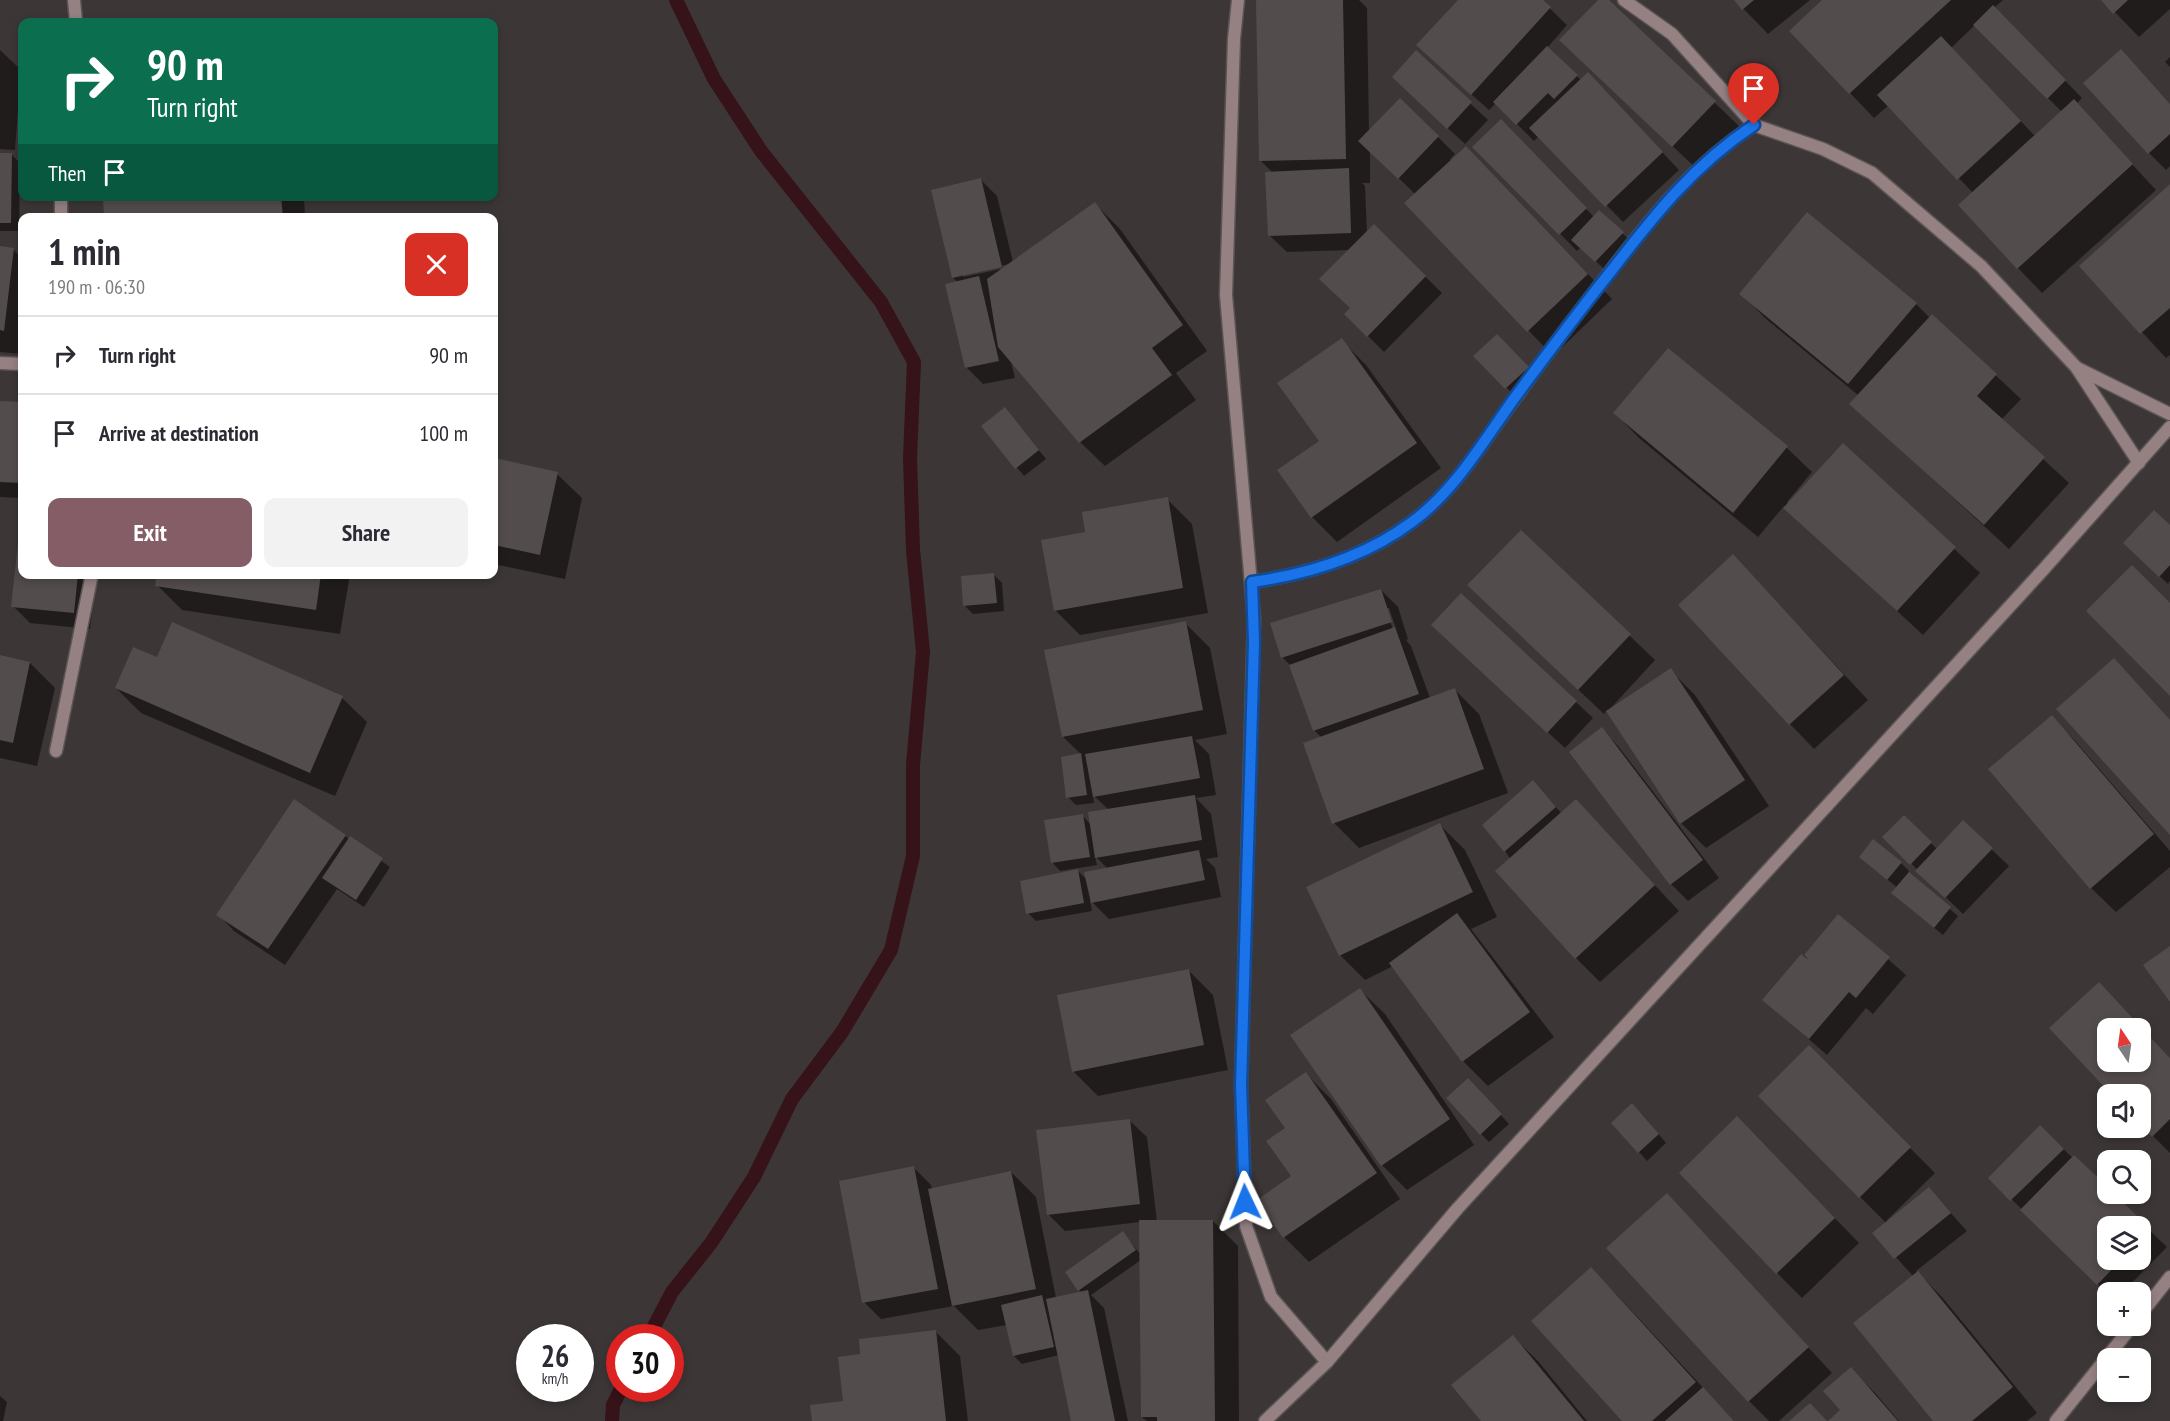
<!DOCTYPE html>
<meta charset="utf-8">
<style>
:root{--surface:#fff;--page:#f2f2f3;--text:#2b2b33;--muted:#7c7c81;--line:#e1e1e2;--accent:#855d67}
body{margin:0;font-family:"PT Sans Narrow",sans-serif;background:var(--page);color:var(--text);height:100vh;display:flex;flex-direction:column;font-size:22px;white-space:nowrap}
*{box-sizing:border-box;margin:0}
p{font-size:20px;color:var(--muted)}
.icon{flex:none;width:33px;height:33px;fill:none;stroke:currentColor;stroke-width:2;stroke-linecap:round;stroke-linejoin:round}
.map{position:relative;flex:1;overflow:hidden}
.drawer{position:absolute;left:18px;top:213px;width:480px;height:366px;display:flex;flex-direction:column;background:var(--surface);border-radius:12px;box-shadow:0 3px 9px #0003}
.drawer>*{flex:none}
.hud{position:absolute;left:18px;top:18px;width:480px;height:183px;border-radius:12px;box-shadow:0 3px 9px #0003;background:#0b6e4f;color:#fff;overflow:hidden}
.needle{width:39px;rotate:347deg}
.tools{position:absolute;left:2097px;top:1018px;display:grid;gap:12px}
.tools a{display:grid;place-items:center;width:54px;height:54px;border-radius:12px;background:var(--surface);box-shadow:0 3px 9px #0003;font-size:30px}
.speed{position:absolute;left:516px;top:1324px;display:flex;gap:12px;font-size:30px;font-weight:700;text-align:center}
.speed>*{display:grid;place-content:center;width:78px;height:78px;border-radius:50%;background:var(--surface);box-shadow:0 3px 9px #0003;line-height:1}
.speed small{font-size:15px;font-weight:400}
.speed .limit{border:9px solid #d22;background:#fff;color:#111}
.pin{position:absolute;display:grid;place-items:center;width:51px;height:51px;color:#fff;margin:-62px -26px;border-radius:50% 50% 50% 0;rotate:-45deg;box-shadow:0 0 6px #0007}
.pin .icon{rotate:45deg}
.me{position:absolute;width:66px;margin:-33px;rotate:358deg;stroke-linejoin:round;filter:drop-shadow(0 0 4px #0008)}
.turn{display:flex;align-items:center;gap:21px;height:126px;padding:0 30px;font-size:27px}
.turn .icon{width:78px;height:78px;stroke-width:2.5}
.turn b{display:block;font-size:42px;line-height:51px}
.then{display:flex;align-items:center;height:57px;padding:0 30px;background:#0003;gap:12px;font-size:22px}
.round{display:grid;place-items:center;flex:none;width:63px;height:63px;border-radius:12px;background:var(--page)}
.overview{display:flex;align-items:center;justify-content:space-between;height:102px;padding:0 30px}
h1{font-size:36px;font-weight:700;line-height:45px}
.primary-button{display:flex;gap:12px;margin-top:auto;padding:12px 30px}
.primary-button a{flex:1;height:69px;border-radius:12px;background:var(--accent);color:#fff;font-size:24px;font-weight:700;line-height:69px;text-align:center}
.primary-button a+a{background:var(--page);color:var(--text)}
ul{padding:0;list-style:none}
li{display:flex;align-items:center;gap:18px;height:78px;padding:0 30px;border-top:2px solid var(--line)}
li div{flex:1}
li b{display:block;font-size:22px}
li em{font-style:normal}
.map>svg:first-child{display:block}
.shadow{fill:#0007;fill-rule:evenodd}
.lines{fill:none;stroke-linecap:round;stroke-linejoin:round}
.stream{stroke:#361219;stroke-width:14}
.building{fill:#534c4d;fill-rule:evenodd}
.street-casing{stroke:#5a5454;stroke-width:15}
.street{stroke:#958082;stroke-width:12}
.route-casing{stroke:#114b97;stroke-width:15}
.route{stroke:#1a73e8;stroke-width:10}
</style>
<div class="map">
<svg width="2170" height="1421" viewBox="0 0 2170 1421">
<rect width="100%" height="100%" fill="#3c3636"/>
<g class="shadow">
<polygon points="1258,0 1359,0 1367,8 1369,132 1401,100 1455,154 1450,159 1452,161 1490,172 1612,299 1553,356 1406,203 1416,195 1370,150 1370,183 1362,183 1365,186 1367,233 1374,226 1442,293 1384,352 1346,314 1351,309 1350,250 1287,252 1270,236 1273,173 1260,160"/>
<polygon points="1460,0 1541,0 1567,25 1547,48 1582,81 1605,91 1679,170 1623,222 1539,136 1534,141 1496,103 1489,110 1435,62"/>
<polygon points="1600,0 1607,0 1740,127 1698,170 1586,65"/>
<polygon points="1735,0 1810,0 1768,34"/>
<path d="M1824,0H2003L1994,8L2082,98L2076,104L2156,190L2042,293L2018,268L1973,193L1889,105L1874,118L1850,93ZM1975,25L2062,112L2035,136L1951,48Z"/>
<polygon points="2103,0 2170,0 2170,9 2139,37"/>
<polygon points="0,50 21,70 15,150 0,149"/>
<polygon points="2121,51 2170,104 2170,166 2166,170 2149,153"/>
<polygon points="1416,53 1488,120 1465,144 1411,94"/>
<polygon points="2170,57 2170,67 2165,62"/>
<polygon points="1501,121 1594,217 1622,233 1631,241 1604,269 1581,247 1577,251 1475,147"/>
<polygon points="0,155 12,155 20,163 19,231 0,231"/>
<path d="M980,179L997,196L1013,262L1095,204L1120,229L1207,351L1176,373L1196,400L1105,466L1080,442L1010,358L1015,378L983,384L966,367L958,282L953,278ZM1009,264L1010,267L963,277V274Z"/>
<polygon points="2170,186 2170,355 2166,358 2081,266"/>
<polygon points="104,196 304,196 305,218 105,218"/>
<polygon points="0,248 13,249 22,259 22,354 0,352"/>
<polygon points="1741,293 1916,304 1930,318 1932,316 2021,399 2001,420 2069,483 2009,549 1851,404 1859,396 1765,318"/>
<polygon points="1497,336 1536,376 1515,396 1475,356"/>
<polygon points="1341,340 1366,365 1441,468 1337,542 1312,517 1321,441"/>
<polygon points="1669,350 1787,448 1812,472 1787,502 1789,504 1843,445 1980,573 1923,635 1784,506 1758,537 1639,438 1615,413"/>
<polygon points="0,402 22,404 22,498 0,497"/>
<polygon points="1012,417 1046,459 1024,476 983,426"/>
<polygon points="494,460 557,474 582,498 565,579 494,564"/>
<polygon points="1167,499 1192,524 1208,613 1080,635 1055,610 1086,533"/>
<polygon points="2170,527 2170,581 2168,584 2125,543"/>
<polygon points="22,528 22,574 96,574 90,629 30,623 13,606"/>
<polygon points="1521,532 1655,660 1609,710 1670,670 1695,695 1769,806 1706,848 1681,823 1607,710 1604,714 1494,610"/>
<polygon points="159,574 350,574 340,634 182,610 157,585"/>
<polygon points="993,574 1002,583 1004,611 973,614 964,605"/>
<polygon points="1757,581 1868,700 1814,749 1790,724"/>
<path d="M1381,590L1398,607L1408,639L1406,640L1411,646L1430,698L1454,689L1479,714L1508,793L1359,848L1334,823L1305,744L1322,738L1315,731L1291,666L1282,657ZM1386,608H1389L1396,629L1393,630Z"/>
<polygon points="1185,623 1210,648 1227,734 1195,740 1209,754 1216,795 1196,798 1211,814 1218,857 1206,859 1215,868 1221,897 1109,919 1090,900 1092,911 1036,921 1028,913 1078,871 1088,881 1108,869 1095,856 1097,865 1060,871 1052,862 1082,815 1091,825 1109,810 1093,795 1094,803 1076,805 1068,797 1062,758 1082,755 1063,737"/>
<polygon points="173,624 342,698 367,722 335,796 141,713 116,688 158,659"/>
<polygon points="1450,642 1576,702 1593,718 1565,748"/>
<polygon points="0,657 30,663 55,688 37,766 0,758"/>
<polygon points="2052,717 2076,742 2170,851 2170,867 2116,912 2091,888"/>
<polygon points="1601,729 1618,746 1719,878 1688,901 1671,884"/>
<polygon points="1541,790 1562,814 1576,801 1679,911 1600,982 1576,958 1505,851"/>
<polygon points="1904,817 1937,849 1963,822 2009,866 1963,914 1884,837"/>
<polygon points="1440,825 1465,850 1497,917 1471,929 1554,1037 1488,1086 1463,1061 1393,966 1365,980 1340,955"/>
<polygon points="345,836 390,867 364,907 337,889 285,965 234,931 218,914"/>
<polygon points="1901,863 1909,871 1908,873 1958,916 1943,935 1901,901 1898,888 1869,865"/>
<polygon points="1839,916 1906,975 1873,1014 1866,1008 1827,1055 1764,1000"/>
<polygon points="1188,970 1213,995 1228,1070 1098,1096 1073,1071"/>
<polygon points="1360,990 1385,1014 1474,1145 1407,1190 1382,1165"/>
<path d="M2124,1009L2170,1058V1153L2140,1123V1095H2114L2051,1028ZM2108,1029H2140V1062H2108Z"/>
<polygon points="1809,1047 1935,1173 1887,1220 1888,1222 1929,1189 1967,1231 1916,1271 1942,1297 2037,1413 2027,1421 1935,1421 1913,1276 1874,1233 1886,1223 1760,1096"/>
<polygon points="1306,1074 1331,1099 1400,1199 1309,1262 1284,1237 1293,1176 1287,1129"/>
<polygon points="1476,1088 1509,1124 1489,1142 1481,1134"/>
<polygon points="1641,1113 1666,1143 1647,1161 1613,1123"/>
<polygon points="1130,1121 1147,1137 1157,1222 1213,1221 1238,1246 1239,1421 1147,1421 1142,1417 1141,1260 1091,1295 1104,1308 1128,1421 1073,1421 1059,1355 1022,1364 1014,1356 1007,1325 978,1330 954,1306 881,1319 864,1302 914,1168 931,1185 932,1189 1011,1172 1036,1197 1056,1298 1082,1293 1079,1290 1123,1233 1141,1255 1140,1222 1065,1231 1048,1214"/>
<path d="M2040,1127L2167,1247L2122,1293L2108,1294L1990,1178ZM2108,1227H2140V1260H2108Z"/>
<polygon points="1762,1143 1859,1243 1802,1298 1777,1273"/>
<polygon points="1691,1220 1832,1373 1779,1421 1769,1421 1749,1401 1608,1249"/>
<polygon points="1591,1269 1616,1294 1734,1421 1624,1421"/>
<polygon points="935,1331 960,1356 968,1421 814,1421 845,1402 862,1356"/>
<polygon points="1513,1337 1538,1361 1587,1421 1483,1421"/>
<polygon points="1851,1369 1876,1394 1899,1421 1830,1421 1843,1410"/>
<polygon points="0,1396 7,1402 3,1421 0,1421"/>
</g>
<g class="lines">
<g class="stream">
<polyline points="648,1338 672,1292 711,1243 754,1177 792,1099 842,1032 891,950 913,856 913,765 923,652 913,550 910,458 914,362 881,302 761,151 714,79 676,0"/>
<polyline points="612,1421 613,1405 621,1389"/>
</g>
</g>
<g class="building">
<polygon points="1256,0 1343,0 1346,159 1259,161"/>
<polygon points="1458,0 1543,0 1551,7 1471,95 1416,45"/>
<polygon points="1598,0 1609,0 1716,101 1672,147 1559,40"/>
<polygon points="1734,0 1754,0 1742,10"/>
<polygon points="1822,0 1951,0 1849,94 1789,31"/>
<polygon points="2101,0 2128,0 2113,14"/>
<polygon points="1993,5 2066,80 2047,99 1973,25"/>
<polygon points="1941,36 2021,121 1957,180 1877,95"/>
<polygon points="1547,46 1578,75 1554,99 1548,93 1516,125 1493,102"/>
<polygon points="2121,49 2170,104 2170,134 2148,154 2083,83"/>
<polygon points="1416,50 1472,102 1447,129 1392,77"/>
<polygon points="1588,72 1663,152 1605,207 1529,128"/>
<polygon points="1400,98 1439,136 1398,179 1358,141"/>
<polygon points="2074,99 2133,164 2017,269 1958,205"/>
<polygon points="1501,119 1587,208 1559,235 1472,147"/>
<polygon points="1466,146 1588,274 1527,332 1404,203"/>
<polygon points="0,153 12,153 11,223 0,223"/>
<polygon points="1349,168 1351,233 1268,236 1265,172"/>
<polygon points="981,178 1002,267 952,278 931,190"/>
<polygon points="2170,184 2170,308 2140,334 2079,266"/>
<polygon points="103,196 281,196 283,218 104,218"/>
<polygon points="1095,202 1183,325 1152,348 1172,375 1079,443 998,347 987,279"/>
<polygon points="1599,210 1624,232 1595,262 1571,240"/>
<polygon points="1807,212 1917,303 1848,384 1739,294"/>
<polygon points="1374,224 1426,276 1367,337 1344,314 1350,308 1319,279"/>
<polygon points="0,246 14,248 4,331 0,330"/>
<polygon points="979,276 999,361 965,368 945,284"/>
<polygon points="1932,314 1997,374 1977,396 2045,457 1984,525 1849,404"/>
<polygon points="1497,334 1529,367 1505,389 1473,356"/>
<polygon points="1342,338 1417,443 1311,518 1277,470 1319,441 1277,383"/>
<polygon points="1668,348 1788,446 1733,513 1613,413"/>
<polygon points="0,401 22,402 22,483 0,482"/>
<polygon points="1005,407 1039,450 1015,469 981,426"/>
<polygon points="1843,443 1956,547 1897,611 1783,508"/>
<polygon points="494,458 558,472 540,555 494,545"/>
<polygon points="1168,497 1183,588 1054,611 1041,540 1085,532 1082,512"/>
<polygon points="2154,510 2170,525 2170,565 2159,577 2123,543"/>
<polygon points="20,526 22,526 22,574 78,574 74,613 11,607"/>
<polygon points="1521,530 1631,634 1578,690 1467,585"/>
<polygon points="1733,554 1844,675 1789,725 1678,605"/>
<polygon points="2132,565 2170,603 2170,696 2086,611"/>
<polygon points="994,573 997,603 963,606 961,576"/>
<polygon points="157,574 321,574 316,610 155,586"/>
<polygon points="1381,589 1392,622 1281,658 1270,623"/>
<polygon points="1461,593 1577,701 1547,733 1431,625"/>
<polygon points="1186,621 1203,710 1062,737 1044,650"/>
<polygon points="172,622 343,696 310,773 115,688 133,647 157,657"/>
<polygon points="1395,627 1419,694 1313,731 1289,665"/>
<polygon points="0,655 30,662 13,743 0,740"/>
<polygon points="2114,658 2170,720 2170,835 2056,709"/>
<polygon points="1671,668 1745,780 1680,824 1606,711"/>
<polygon points="1455,688 1484,769 1332,824 1303,743"/>
<polygon points="2052,715 2154,834 2090,889 1988,769"/>
<polygon points="1602,727 1703,860 1670,885 1569,752"/>
<polygon points="1192,736 1200,778 1093,797 1085,754"/>
<polygon points="1081,753 1087,795 1066,798 1061,757"/>
<polygon points="1533,780 1556,807 1504,852 1482,825"/>
<polygon points="1195,795 1202,840 1095,858 1088,812"/>
<polygon points="294,799 346,835 268,949 216,915"/>
<polygon points="1576,799 1655,885 1575,959 1495,871"/>
<polygon points="1083,814 1090,857 1051,863 1044,820"/>
<polygon points="1904,815 1932,842 1910,865 1882,837"/>
<polygon points="1963,820 1993,848 1945,898 1915,871"/>
<polygon points="1440,823 1473,892 1339,956 1306,887"/>
<polygon points="350,836 383,858 356,900 322,878"/>
<polygon points="1873,839 1902,862 1887,880 1859,857"/>
<polygon points="1199,850 1205,880 1091,903 1084,872"/>
<polygon points="1078,869 1084,903 1026,914 1020,881"/>
<polygon points="1909,872 1951,907 1934,928 1891,893"/>
<polygon points="1457,913 1530,1012 1462,1062 1389,963"/>
<polygon points="1838,914 1890,957 1856,998 1849,992 1809,1039 1762,1000 1801,954 1809,960 1804,955"/>
<polygon points="2170,946 2170,1002 2143,965"/>
<polygon points="1189,969 1204,1045 1072,1072 1057,995"/>
<path d="M2099,982L2170,1058V1119L2152,1137L2140,1125V1095H2112L2049,1028ZM2108,1029H2140V1062H2108Z"/>
<polygon points="1360,988 1450,1119 1381,1166 1290,1035"/>
<polygon points="1809,1045 1911,1147 1859,1198 1758,1096"/>
<polygon points="1306,1072 1377,1173 1283,1238 1257,1200 1291,1176 1266,1141 1285,1128 1265,1100"/>
<polygon points="1468,1078 1502,1114 1480,1135 1446,1098"/>
<polygon points="1632,1103 1659,1134 1638,1153 1611,1123"/>
<polygon points="1737,1116 1835,1218 1776,1274 1679,1173"/>
<polygon points="1130,1119 1140,1204 1047,1215 1036,1130"/>
<polygon points="2040,1125 2064,1149 2010,1201 1988,1178"/>
<polygon points="2074,1155 2108,1187 2108,1194 2114,1194 2151,1229 2140,1240 2140,1227 2108,1227 2108,1260 2121,1260 2097,1285 2020,1210"/>
<polygon points="914,1166 938,1289 862,1303 839,1181"/>
<polygon points="1011,1171 1036,1289 952,1306 928,1189"/>
<polygon points="1929,1187 1951,1213 1894,1259 1872,1233"/>
<polygon points="1667,1193 1809,1347 1748,1402 1606,1248"/>
<polygon points="1139,1220 1213,1220 1215,1421 1157,1421 1157,1417 1141,1417"/>
<polygon points="1123,1231 1136,1250 1078,1291 1065,1272"/>
<polygon points="1591,1267 1696,1382 1652,1421 1622,1421 1531,1321"/>
<polygon points="1918,1271 2013,1387 1972,1421 1933,1421 1853,1323"/>
<polygon points="1088,1290 1115,1421 1071,1421 1046,1299"/>
<polygon points="1042,1295 1054,1347 1013,1356 1001,1305"/>
<polygon points="936,1330 946,1421 812,1421 810,1405 843,1401 838,1357 860,1354 859,1339"/>
<polygon points="1513,1335 1584,1421 1481,1421 1451,1385"/>
<polygon points="1851,1367 1898,1421 1828,1421 1840,1410 1823,1391"/>
<polygon points="1703,1387 1734,1421 1665,1421"/>
<polygon points="1810,1403 1827,1421 1789,1421"/>
</g>
<g class="lines">
<g class="street-casing">
<g id="street">
<polyline points="74,0 76,22"/>
<polyline points="1238,0 1234,39 1226,295 1254,619 1241,1085 1246,1226 1271,1297 1327,1362"/>
<polyline points="1624,0 1672,34 1754,125 1823,149 1872,173 1981,266 2076,367 2139,463"/>
<polyline points="61,218 61,196"/>
<polyline points="0,363 22,364"/>
<polyline points="2077,368 2170,414"/>
<path d="M1252,582C1309,574 1365,557 1412,522C1456,490 1484,440 1516,397C1546,355 1577,314 1609,273C1653,216 1693,165 1754,125"/>
<polyline points="56,751 92,574"/>
<polyline points="2140,1315 2170,1277"/>
<polyline points="1265,1421 1327,1362 1458,1208 2043,570 2170,427"/>
<polyline points="2056,1421 2132,1326"/>
</g>
</g>
<use href="#street" class="street"/>
</g>
<g class="lines">
<g class="route-casing">
<path id="route" d="M1245,1202L1241,1085L1254,642L1252,582C1309,574 1365,557 1412,522C1456,490 1484,440 1516,396C1547,354 1579,311 1612,270C1656,213 1694,165 1754,125"/>
</g>
<use href="#route" class="route"/>
</g>
</svg>
<div class="tools">
<a><svg class="needle" viewBox="-14 -14 28 28"><path d="M0-13l5 13h-10z" fill="#e53935"/><path d="M0 13l5-13h-10z" fill="#7c7c81"/></svg></a>
<a><svg class="icon" aria-label="sound" viewBox="0 0 24 24"><path d="M4 9h4l5-4v14l-5-4H4zM17 9q2 3 0 6"/></svg></a>
<a><svg class="icon" aria-label="search" viewBox="0 0 24 24"><circle cx="10" cy="10" r="6"/><path d="M15 15l6 6"/></svg></a>
<a><svg class="icon" aria-label="layers" viewBox="0 0 24 24"><path d="M12 4l9 5-9 5-9-5zM3 14l9 5 9-5"/></svg></a>
<a>+</a>
<a>−</a>
</div>
<div class="speed"><div>26<small>km/h</small></div><div class="limit">30</div></div>
<div class="pin" style="left:1754px;top:125px;background:#d93025"><svg class="icon" aria-label="arrive" viewBox="0 0 24 24"><path d="M6 21V4h12l-3 4 3 4H6"/></svg></div>
<svg class="me" style="left:1245px;top:1202px" viewBox="-20 -20 40 40"><path d="M0-17L14 15 0 8-14 15z" fill="#1a73e8" stroke="#fff" stroke-width="4"/></svg>
<div class="hud">
<div class="turn"><svg class="icon" aria-label="right" viewBox="0 0 24 24"><path d="M7 20v-9h11M14 6l5 5-5 5"/></svg><div><b>90 m</b>Turn right</div></div>
<div class="then">Then<svg class="icon" aria-label="arrive" viewBox="0 0 24 24"><path d="M6 21V4h12l-3 4 3 4H6"/></svg></div>
</div>
<section class="drawer">
<div class="overview"><div><h1>1 min</h1><p>190 m · 06:30</p></div><a class="round" style="background:#d93025;color:#fff"><svg class="icon" aria-label="close" viewBox="0 0 24 24"><path d="M6 6l12 12M18 6L6 18"/></svg></a></div>
<ul>
<li><svg class="icon" aria-label="right" viewBox="0 0 24 24"><path d="M7 20v-9h11M14 6l5 5-5 5"/></svg><div><b>Turn right</b></div><em>90 m</em></li>
<li><svg class="icon" aria-label="arrive" viewBox="0 0 24 24"><path d="M6 21V4h12l-3 4 3 4H6"/></svg><div><b>Arrive at destination</b></div><em>100 m</em></li>
</ul>
<div class="primary-button"><a>Exit</a><a>Share</a></div>
</section>
</div>
